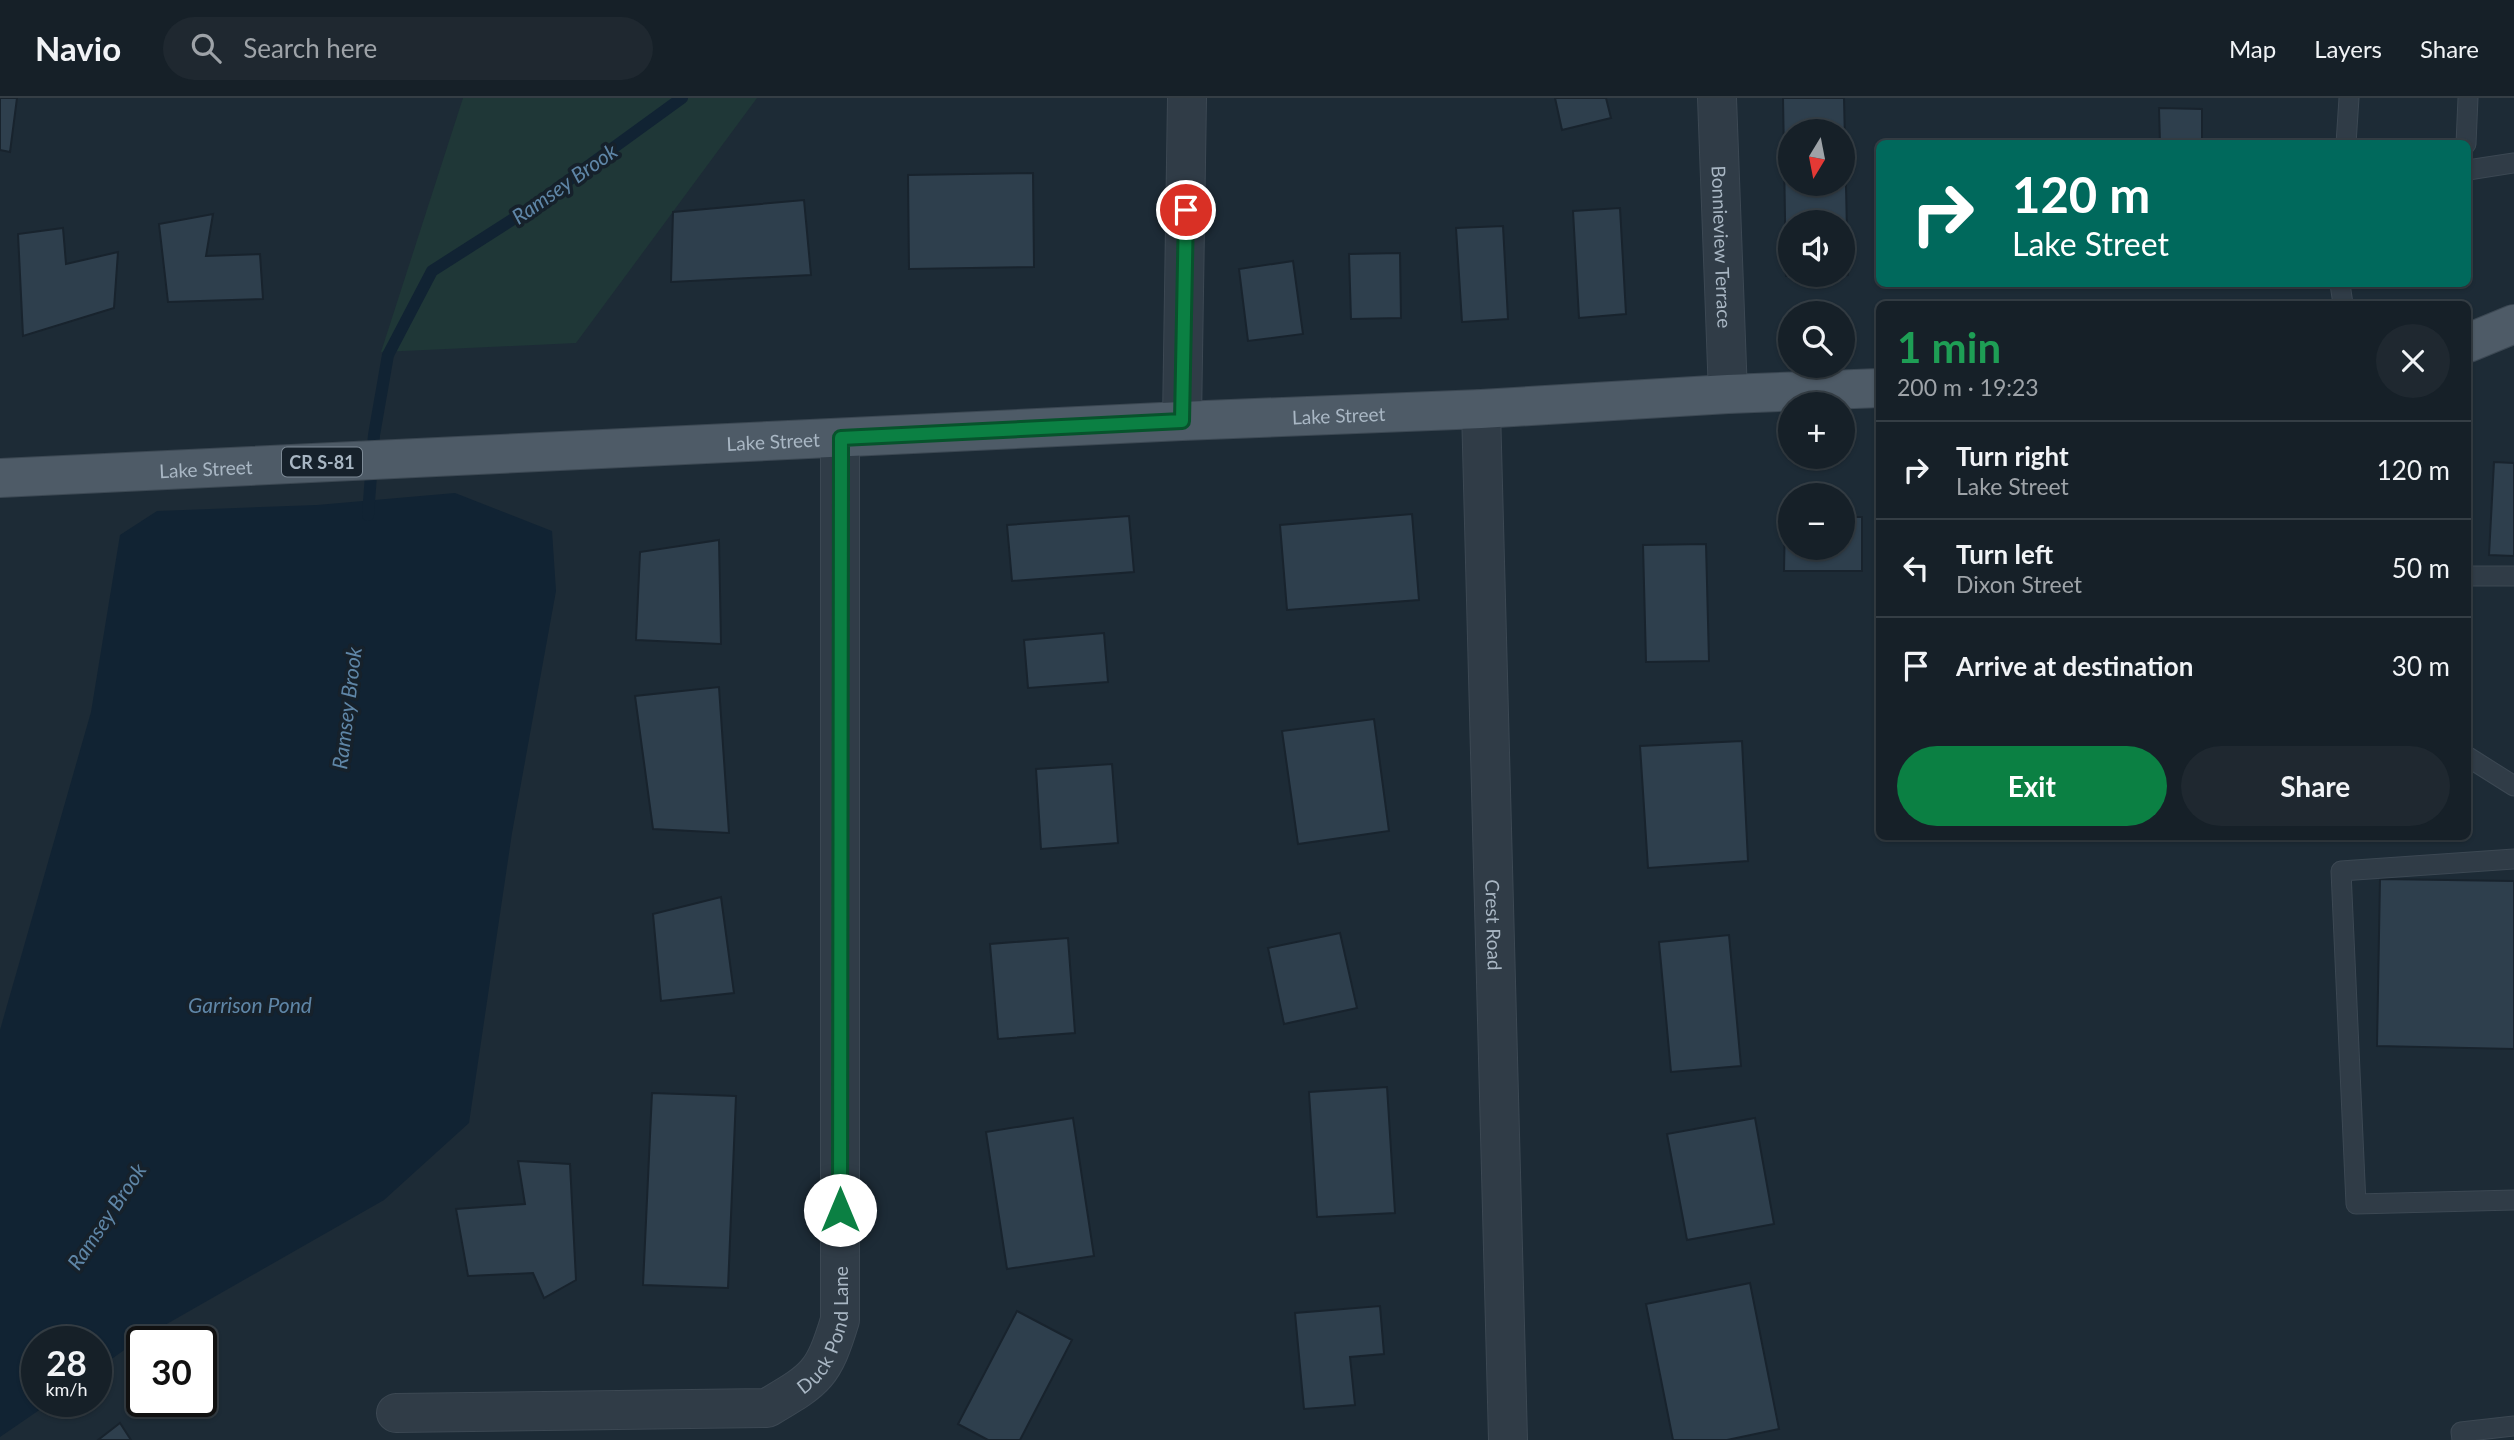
<!DOCTYPE html>
<meta charset="utf-8">
<style>
:root{--surface:#162028;--page:#1f2830;--text:#f1f3f6;--muted:#9ea3a8;--line:#353e45;--accent:#0b8043}
body{margin:0;font-family:Lato,sans-serif;background:var(--page);color:var(--text);height:100vh;display:flex;flex-direction:column;font-size:26px;white-space:nowrap}
*{box-sizing:border-box;margin:0}
p{font-size:23px;color:var(--muted)}
.icon{flex:none;width:38px;height:38px;fill:none;stroke:currentColor;stroke-width:2;stroke-linecap:round;stroke-linejoin:round}
.map{position:relative;flex:1;overflow:hidden}
.details{position:absolute;left:1876px;top:203px;width:595px;height:539px;display:flex;flex-direction:column;background:var(--surface);border-radius:10px;box-shadow:0 2px 5px #0004,0 0 0 2px var(--line)}
.details>*{flex:none}
.hud{position:absolute;left:1876px;top:42px;width:595px;height:147px;border-radius:10px;box-shadow:0 2px 5px #0004,0 0 0 2px var(--line);background:#00695c;color:#fff;overflow:hidden}
.needle{width:46px;rotate:190deg}
.controls{position:absolute;left:1778px;top:21px;display:grid;gap:14px}
.controls a{display:grid;place-items:center;width:77px;height:77px;border-radius:50%;background:var(--surface);box-shadow:0 2px 5px #0004,0 0 0 2px var(--line);font-size:35px}
.speed{position:absolute;left:21px;top:1228px;display:flex;gap:14px;font-size:35px;font-weight:700;text-align:center}
.speed>*{display:grid;place-content:center;width:91px;height:91px;border-radius:50%;background:var(--surface);box-shadow:0 2px 5px #0004,0 0 0 2px var(--line);line-height:1}
.speed small{font-size:18px;font-weight:400}
.speed .limit{border:4px solid #111;border-radius:10px;background:#fff;color:#111}
.pin{position:absolute;display:grid;place-items:center;width:60px;height:60px;color:#fff;margin:-30px;border:4px solid #fff;border-radius:50%;box-shadow:0 2px 7px #0007}
.me{position:absolute;width:77px;margin:-38px;rotate:0deg;stroke-linejoin:round;filter:drop-shadow(0 0 5px #0008)}
.turn{display:flex;align-items:center;gap:24px;height:147px;padding:0 21px;font-size:32px}
.turn .icon{width:91px;height:91px;stroke-width:2.5}
.turn b{display:block;font-size:49px;line-height:60px}
.round{display:grid;place-items:center;flex:none;width:74px;height:74px;border-radius:37px;background:var(--page)}
.headline{display:flex;align-items:center;justify-content:space-between;height:119px;padding:0 21px}
h1{font-size:42px;font-weight:700;line-height:52px;color:#1e9e55}
.cta{display:flex;gap:14px;margin-top:auto;padding:14px 21px}
.cta a{flex:1;height:80px;border-radius:42px;background:var(--accent);color:#fff;font-size:28px;font-weight:700;line-height:80px;text-align:center}
.cta a+a{background:var(--page);color:var(--text)}
ul{padding:0;list-style:none}
li{display:flex;align-items:center;gap:21px;height:98px;padding:0 21px;border-top:2px solid var(--line)}
li div{flex:1}
li b{display:block;font-size:26px}
li em{font-style:normal}
header{display:flex;align-items:center;gap:42px;box-sizing:border-box;height:98px;padding:0 35px;background:var(--surface);border-bottom:2px solid var(--line)}
header strong{font-size:33px}
nav{display:flex;gap:38px;margin-inline-start:auto;font-size:24px}
.search{width:490px;height:63px;background:var(--page);display:flex;align-items:center;gap:18px;box-sizing:border-box;padding:0 24px;border-radius:38px;color:var(--muted);font-size:26px}
.map>svg:first-child{display:block}
.green{fill:#1f3737}
.water{fill:#112333}
.lines{fill:none;stroke-linecap:round;stroke-linejoin:round}
.stream{stroke:#112333;stroke-width:12}
.building{fill:#2e3f4d;stroke:#18232d;stroke-width:2;fill-rule:evenodd}
.lane-casing{stroke:#3c4853;stroke-width:21}
.street-casing{stroke:#3c4853;stroke-width:40}
.primary-casing{stroke:#3c4853;stroke-width:40}
.lane{stroke:#303c47;stroke-width:19}
.street{stroke:#303c47;stroke-width:38}
.primary{stroke:#4e5b67;stroke-width:38}
.route-casing{stroke:#07532c;stroke-width:18}
.route{stroke:#0b8043;stroke-width:12}
.labels{text-anchor:middle;dominant-baseline:central;stroke-width:7;stroke-linejoin:round;paint-order:stroke}
.shield{fill:#16212b;stroke:#7d8a96;stroke-width:2}
.shield-label{font-size:18px;font-weight:bold;fill:#a9b7c4}
.street-label{font-size:19px;fill:#a9b7c4;stroke:#16212b}
.water-label{font-size:21px;font-style:italic;fill:#5f86a7;stroke:#16212b}
</style>
<header>
<strong>Navio</strong>
<div class="search"><svg class="icon" aria-label="search" viewBox="0 0 24 24"><circle cx="10" cy="10" r="6"/><path d="M15 15l6 6"/></svg>Search here</div>
<nav><a>Map</a><a>Layers</a><a>Share</a></nav>
</header>
<div class="map">
<svg width="2514" height="1342" viewBox="0 0 2514 1342">
<rect width="100%" height="100%" fill="#1d2b36"/>
<polygon class="green" points="463,0 757,0 576,245 381,254"/>
<polygon class="water" points="455,395 552,433 556,493 512,735 469,1025 384,1102 137,1243 96,1272 96,1244 37,1244 37,1304 51,1304 0,1339 0,932 91,614 120,437 157,413 317,407"/>
<g class="lines">
<polyline class="stream" points="368,417 374,337 388,257 432,173 529,111 682,0"/>
</g>
<g class="building">
<polygon points="0,0 17,0 10,54 0,52"/>
<polygon points="1555,0 1606,0 1611,20 1562,32"/>
<path d="M1783,0H1844L1848,177L1786,178ZM1790,33H1843V86H1790ZM1790,124H1843V177H1790Z"/>
<polygon points="2159,10 2202,11 2202,46 2160,46"/>
<polygon points="1033,75 1034,169 909,171 908,77"/>
<polygon points="804,102 811,177 671,184 673,114"/>
<polygon points="1620,110 1626,216 1579,220 1573,113"/>
<polygon points="213,116 206,158 260,156 263,201 168,204 159,126"/>
<polygon points="1503,128 1508,221 1462,224 1456,130"/>
<polygon points="63,130 66,166 118,154 114,210 23,238 18,136"/>
<polygon points="1400,155 1401,220 1351,221 1349,156"/>
<polygon points="1293,163 1303,236 1248,243 1239,171"/>
<polygon points="2494,364 2514,365 2514,458 2489,457"/>
<polygon points="1412,416 1419,502 1287,512 1280,427"/>
<polygon points="1129,418 1134,474 1012,483 1007,427"/>
<polygon points="1785,419 1790,419 1790,450 1843,450 1843,419 1862,419 1862,473 1784,473"/>
<polygon points="719,442 721,546 636,542 640,454"/>
<polygon points="1706,446 1709,563 1646,564 1643,447"/>
<polygon points="1104,535 1108,584 1028,590 1024,542"/>
<polygon points="719,589 729,735 653,731 635,598"/>
<polygon points="1374,621 1389,733 1298,746 1282,633"/>
<polygon points="1742,643 1748,763 1648,770 1640,648"/>
<polygon points="1112,666 1118,745 1041,751 1036,671"/>
<polygon points="2380,781 2514,783 2514,951 2377,948"/>
<polygon points="721,799 734,895 661,903 653,816"/>
<polygon points="1340,835 1357,910 1284,926 1268,850"/>
<polygon points="1729,837 1741,968 1671,974 1659,844"/>
<polygon points="1068,840 1075,935 998,941 990,846"/>
<polygon points="1387,989 1395,1115 1317,1119 1309,994"/>
<polygon points="652,995 736,998 728,1190 643,1187"/>
<polygon points="1073,1020 1094,1158 1007,1171 986,1034"/>
<polygon points="1755,1020 1774,1126 1687,1142 1667,1036"/>
<polygon points="518,1063 570,1066 576,1182 544,1200 533,1175 468,1178 456,1111 525,1106"/>
<polygon points="1750,1185 1779,1331 1727,1342 1673,1342 1646,1206"/>
<polygon points="1380,1208 1384,1256 1350,1259 1355,1307 1304,1311 1295,1215"/>
<polygon points="1017,1213 1072,1242 1020,1342 988,1342 958,1326"/>
<polygon points="120,1325 131,1342 98,1342"/>
</g>
<g class="lines">
<g class="lane-casing">
<g id="lane">
<polyline points="2346,46 2349,0"/>
<polyline points="2466,46 2468,0"/>
<polyline points="2468,72 2514,65"/>
<polyline points="2340,186 2343,206"/>
<polyline points="2468,478 2514,478"/>
<polyline points="2468,659 2514,688"/>
<polyline points="2514,761 2341,773 2356,1106 2514,1102"/>
<polyline points="2462,1342 2461,1334 2514,1328"/>
</g>
</g>
<g class="street-casing">
<g id="street">
<path id="s1" d="M1717,0L1728,296"/>
<path id="s2" d="M1481,311L1508,1342"/>
<polyline points="1182,323 1187,0"/>
<path id="s3" d="M396,1315L767,1310C816,1281 823,1278 840,1222V340"/>
</g>
</g>
<g class="primary-casing">
<g id="primary">
<polyline points="2468,245 2514,226"/>
<path id="s4" d="M0,380L1182,323L1481,311L1728,296L1880,290"/>
</g>
</g>
<use href="#lane" class="lane"/>
<use href="#street" class="street"/>
<use href="#primary" class="primary"/>
</g>
<g class="lines">
<g class="route-casing">
<polyline id="route" points="840,1112 841,340 1182,323 1186,112"/>
</g>
<use href="#route" class="route"/>
</g>
<g class="labels">
<rect class="shield" x="282" y="349.5" width="80" height="29" rx="5"/>
<g class="shield-label">
<text x="322" y="364">CR S-81</text>
</g>
<g class="street-label">
<text stroke="none"><textPath href="#s1" startOffset="149">Bonnieview Terrace</textPath></text>
<text stroke="none"><textPath href="#s4" startOffset="1340">Lake Street</textPath></text>
<text stroke="none"><textPath href="#s4" startOffset="774">Lake Street</textPath></text>
<text stroke="none"><textPath href="#s4" startOffset="206">Lake Street</textPath></text>
<text stroke="none"><textPath href="#s2" startOffset="516">Crest Road</textPath></text>
<text stroke="none"><textPath href="#s3" startOffset="476">Duck Pond Lane</textPath></text>
</g>
<g class="water-label">
<text transform="translate(564 85) rotate(-35)">Ramsey Brook</text>
<text transform="translate(346 610) rotate(-83)">Ramsey Brook</text>
<text x="250" y="906">Garrison Pond</text>
<text transform="translate(106 1118) rotate(-56)">Ramsey Brook</text>
</g>
</g>
</svg>
<div class="controls">
<a><svg class="needle" viewBox="-14 -14 28 28"><path d="M0-13l5 13h-10z" fill="#e53935"/><path d="M0 13l5-13h-10z" fill="#9ea3a8"/></svg></a>
<a><svg class="icon" aria-label="sound" viewBox="0 0 24 24"><path d="M4 9h4l5-4v14l-5-4H4zM17 9q2 3 0 6"/></svg></a>
<a><svg class="icon" aria-label="search" viewBox="0 0 24 24"><circle cx="10" cy="10" r="6"/><path d="M15 15l6 6"/></svg></a>
<a>+</a>
<a>−</a>
</div>
<div class="speed"><div>28<small>km/h</small></div><div class="limit">30</div></div>
<div class="pin" style="left:1186px;top:112px;background:#d93025"><svg class="icon" aria-label="arrive" viewBox="0 0 24 24"><path d="M6 21V4h12l-3 4 3 4H6"/></svg></div>
<svg class="me" style="left:840px;top:1112px" viewBox="-20 -20 40 40"><circle r="19" fill="#fff"/><path d="M0-13L10 11 0 6-10 11z" fill="#0b8043"/></svg>
<div class="hud">
<div class="turn"><svg class="icon" aria-label="right" viewBox="0 0 24 24"><path d="M7 20v-9h11M14 6l5 5-5 5"/></svg><div><b>120 m</b>Lake Street</div></div>
</div>
<section class="details">
<div class="headline"><div><h1>1 min</h1><p>200 m · 19:23</p></div><a class="round"><svg class="icon" aria-label="close" viewBox="0 0 24 24"><path d="M6 6l12 12M18 6L6 18"/></svg></a></div>
<ul>
<li><svg class="icon" aria-label="right" viewBox="0 0 24 24"><path d="M7 20v-9h11M14 6l5 5-5 5"/></svg><div><b>Turn right</b><p>Lake Street</p></div><em>120 m</em></li>
<li><svg class="icon" aria-label="left" viewBox="0 0 24 24"><path d="M17 20v-9H6M10 6l-5 5 5 5"/></svg><div><b>Turn left</b><p>Dixon Street</p></div><em>50 m</em></li>
<li><svg class="icon" aria-label="arrive" viewBox="0 0 24 24"><path d="M6 21V4h12l-3 4 3 4H6"/></svg><div><b>Arrive at destination</b></div><em>30 m</em></li>
</ul>
<div class="cta"><a>Exit</a><a>Share</a></div>
</section>
</div>
